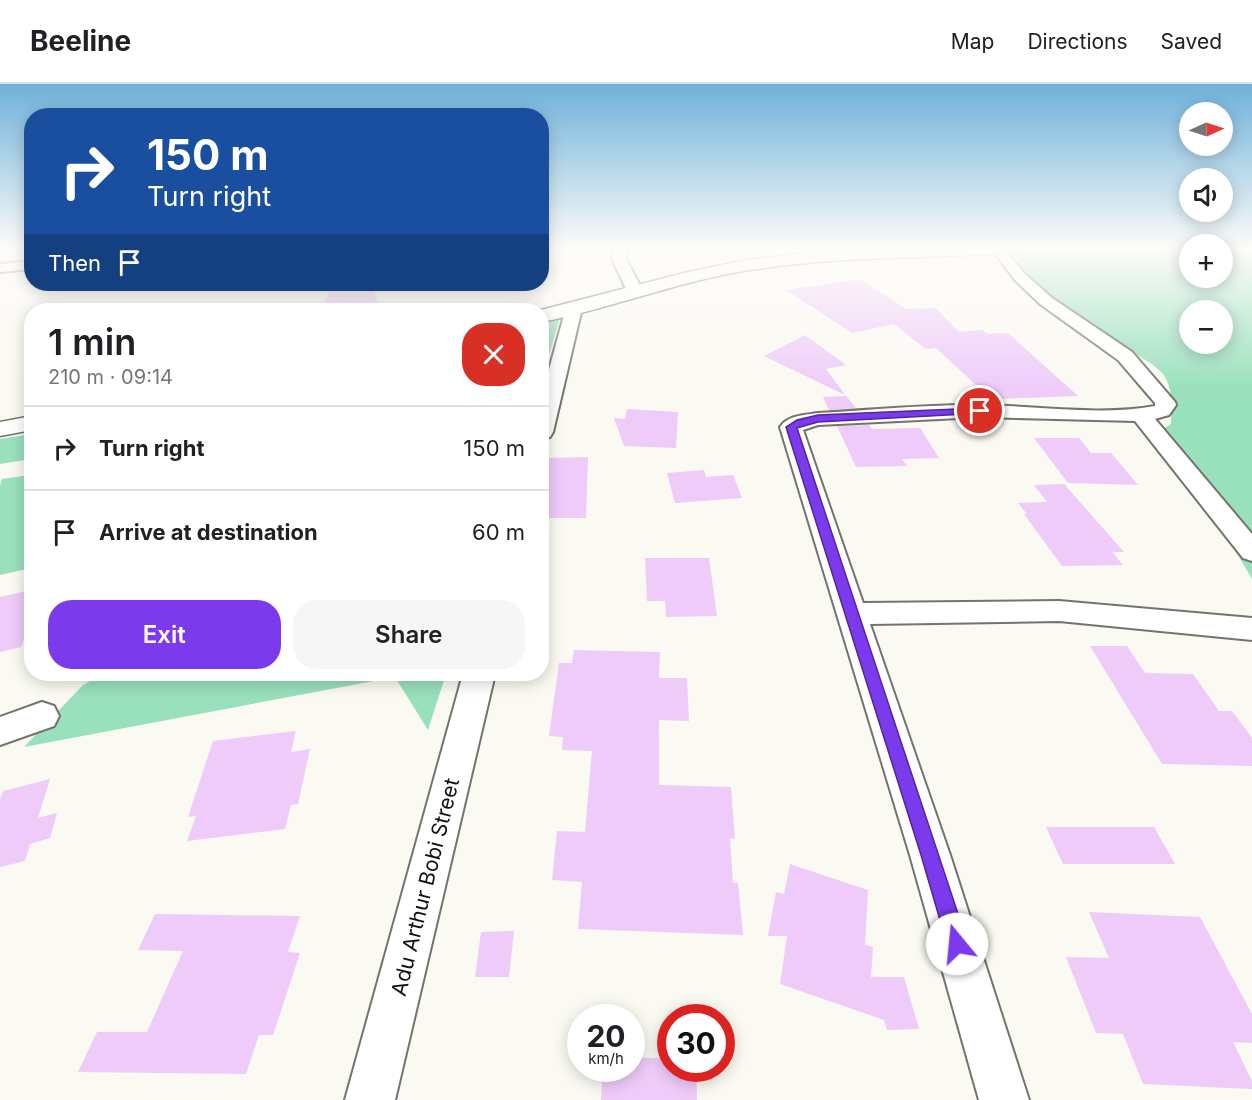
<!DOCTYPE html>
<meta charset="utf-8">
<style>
:root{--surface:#fff;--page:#f6f6f6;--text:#202124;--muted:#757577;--line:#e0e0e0;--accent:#7c3aed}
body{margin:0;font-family:Inter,sans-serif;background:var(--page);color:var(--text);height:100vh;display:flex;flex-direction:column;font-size:22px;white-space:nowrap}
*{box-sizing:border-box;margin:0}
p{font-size:20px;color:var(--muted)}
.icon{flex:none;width:33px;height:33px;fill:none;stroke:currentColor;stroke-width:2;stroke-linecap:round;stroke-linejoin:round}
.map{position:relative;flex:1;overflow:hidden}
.drawer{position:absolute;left:24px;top:219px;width:525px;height:378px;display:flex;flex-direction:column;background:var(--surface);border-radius:24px;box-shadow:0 3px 15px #0003}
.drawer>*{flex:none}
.guide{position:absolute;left:24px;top:24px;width:525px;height:183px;border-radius:24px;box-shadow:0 3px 15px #0003;background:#1a4fa0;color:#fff;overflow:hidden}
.needle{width:39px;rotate:87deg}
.controls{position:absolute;left:1179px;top:18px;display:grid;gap:12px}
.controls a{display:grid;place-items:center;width:54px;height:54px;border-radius:50%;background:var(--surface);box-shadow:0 3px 15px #0003;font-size:30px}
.speed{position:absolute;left:567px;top:920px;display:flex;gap:12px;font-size:30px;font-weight:700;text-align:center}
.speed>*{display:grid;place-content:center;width:78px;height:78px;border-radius:50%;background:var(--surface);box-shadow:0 3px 15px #0003;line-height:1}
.speed small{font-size:15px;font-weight:400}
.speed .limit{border:9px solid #d22;background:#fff;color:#111}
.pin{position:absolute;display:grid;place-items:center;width:51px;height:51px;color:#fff;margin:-26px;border:3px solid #fff;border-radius:50%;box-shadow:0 2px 6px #0007}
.me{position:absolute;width:66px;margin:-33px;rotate:343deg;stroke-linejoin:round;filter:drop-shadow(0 0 4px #0008)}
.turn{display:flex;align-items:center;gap:21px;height:126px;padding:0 24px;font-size:27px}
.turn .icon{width:78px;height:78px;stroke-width:2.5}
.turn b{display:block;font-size:42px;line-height:51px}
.then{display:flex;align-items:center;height:57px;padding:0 24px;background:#0003;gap:12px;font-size:22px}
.round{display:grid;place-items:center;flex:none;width:63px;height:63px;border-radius:24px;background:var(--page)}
.overview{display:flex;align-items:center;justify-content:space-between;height:102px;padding:0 24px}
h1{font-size:36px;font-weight:600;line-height:45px}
.action{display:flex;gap:12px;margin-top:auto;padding:12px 24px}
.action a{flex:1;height:69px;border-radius:24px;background:var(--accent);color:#fff;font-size:24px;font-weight:600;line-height:69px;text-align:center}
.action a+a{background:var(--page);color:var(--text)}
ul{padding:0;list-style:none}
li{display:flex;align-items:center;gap:18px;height:84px;padding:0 24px;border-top:2px solid var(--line)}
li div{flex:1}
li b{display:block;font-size:22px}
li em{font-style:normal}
header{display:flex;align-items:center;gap:36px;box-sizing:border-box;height:84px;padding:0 30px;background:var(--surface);border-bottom:2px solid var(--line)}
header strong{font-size:28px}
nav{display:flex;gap:33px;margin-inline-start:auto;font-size:21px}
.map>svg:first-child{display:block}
.green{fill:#99e0bc;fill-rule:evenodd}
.building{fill:#eecbf9}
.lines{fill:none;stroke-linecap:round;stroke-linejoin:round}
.minor-casing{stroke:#74736d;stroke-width:4}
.major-casing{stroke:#74736d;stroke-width:3}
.minor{fill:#fff;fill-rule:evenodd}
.major{fill:#fff;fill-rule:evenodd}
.route{fill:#7c3aed;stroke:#51269a;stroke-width:1.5}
.labels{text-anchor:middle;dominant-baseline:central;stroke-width:5;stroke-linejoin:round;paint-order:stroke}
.near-street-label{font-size:21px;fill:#11110f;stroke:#fff}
</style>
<header>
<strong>Beeline</strong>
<nav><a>Map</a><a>Directions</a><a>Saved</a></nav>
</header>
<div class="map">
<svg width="1252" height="1016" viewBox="0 0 1252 1016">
<rect width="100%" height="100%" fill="#faf9f2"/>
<g class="green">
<path d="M1068,164H1189L1190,194H1222L1223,164H1252V495L1208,420L1155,350L1171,340C1172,324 1173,304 1163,290C1156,281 1131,267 1121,261C1078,234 1039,212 1012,168ZM1190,226H1222V260H1190Z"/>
<polygon points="560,234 542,294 542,238"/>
<polygon points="31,350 31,375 0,380 0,355"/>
<polygon points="31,391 31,484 0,491 0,402 2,395"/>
<polygon points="103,590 446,590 428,646 395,593 24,663 83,601"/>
</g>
<g class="building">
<polygon points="860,195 906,225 936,224 959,248 982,246 987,250 1008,249 1078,312 996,315 980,301 976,301 936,264 926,265 894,240 852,249 786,206"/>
<polygon points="324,200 372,200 380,226 318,226 329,211"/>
<polygon points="805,251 846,281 826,285 845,311 764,272"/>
<polygon points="846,312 856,324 829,326 823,313"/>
<polygon points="627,325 678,328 676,364 624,362 614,334 625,335"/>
<polygon points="869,341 872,345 920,344 939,374 902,375 907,382 856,383 837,342"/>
<polygon points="1034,354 1079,354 1091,369 1111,369 1138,401 1068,399"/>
<polygon points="588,373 586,434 542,434 545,374"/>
<polygon points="704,386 706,393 733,391 742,414 675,419 667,389"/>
<polygon points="1064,400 1124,468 1112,468 1123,481 1062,482 1024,430 1027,430 1018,419 1047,418 1034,401"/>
<polygon points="645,474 709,474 717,532 666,533 665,517 647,517"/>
<polygon points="32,506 32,552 24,555 21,563 0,568 0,513"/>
<polygon points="1090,562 1127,562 1145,589 1193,590 1219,627 1232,627 1252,654 1252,682 1162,680"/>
<polygon points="574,566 660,568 659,594 687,594 689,637 659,636 659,701 731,703 735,755 730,754 733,799 738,799 743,851 578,845 582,798 552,796 557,747 585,748 592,667 562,666 563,653 549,652 559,579 572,579"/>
<polygon points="296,647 291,668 310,665 298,720 291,721 285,745 187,757 196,732 188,733 213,657"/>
<polygon points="50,695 38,734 57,729 50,754 30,760 25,777 0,783 0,715 3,707"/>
<polygon points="1046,743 1154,743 1175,780 1063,780"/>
<polygon points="790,780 868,806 865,861 873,863 871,893 904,893 919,945 887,946 884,936 780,900 787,852 768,852 776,808 784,810"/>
<polygon points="1089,828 1200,833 1252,930 1252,959 1233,958 1252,997 1252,1005 1143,1000 1123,950 1096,949 1066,873 1109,874"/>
<polygon points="155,830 300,832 288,868 300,869 273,951 259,951 246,990 78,988 97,948 147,948 183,867 138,866"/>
<polygon points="514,847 509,893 475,893 481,848"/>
<polygon points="632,973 670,975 670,984 696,984 697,1016 601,1016 603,984 632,984"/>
</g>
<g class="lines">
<g class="minor-casing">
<g id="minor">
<polygon points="613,164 627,164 626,175 643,207 641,210 629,210 627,207 612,175"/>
<path d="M991,164H1003L1025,190L1052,214L1132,268L1175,318L1176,321L1169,331L1155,335L1252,450V477L1243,474L1135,337L980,333L818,341L803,346L863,519L1059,517L1252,534V556L1059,537L870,540L950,771L1029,1016H979L910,771L780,343C788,331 805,331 818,329C872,326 928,320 982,321C1036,322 1102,332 1155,322V319L1118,276L1040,220L1015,196Z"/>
<polygon points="32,177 32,185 0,188 0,180"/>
<polygon points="574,219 582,224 553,348 550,353 542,355 542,311 566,224"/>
<polygon points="463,590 495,590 395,1016 345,1016"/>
<polygon points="42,618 54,622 59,632 54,642 0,661 0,633"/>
</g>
</g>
<g class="major-casing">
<g id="major">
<path d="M917,164H1027L1019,169C929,174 839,172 750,186C679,197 612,224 542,238L541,226L688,188L747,176L807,169Z"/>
<polygon points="32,332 32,346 0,352 0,338"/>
</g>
</g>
<use href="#minor" class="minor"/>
<use href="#major" class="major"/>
</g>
<linearGradient id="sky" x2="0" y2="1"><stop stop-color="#6eb1da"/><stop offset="0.54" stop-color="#fdfcf9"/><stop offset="1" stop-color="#fdfcf9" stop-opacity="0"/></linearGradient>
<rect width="1252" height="306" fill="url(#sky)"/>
<polygon class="route" points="980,324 984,325 984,329 818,338 797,344 968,860 965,867 957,871 950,867 947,860 921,771 786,343 797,336 818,331"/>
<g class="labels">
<g class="near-street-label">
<text transform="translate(425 803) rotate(-76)">Adu Arthur Bobi Street</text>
</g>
</g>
</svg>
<div class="controls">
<a><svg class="needle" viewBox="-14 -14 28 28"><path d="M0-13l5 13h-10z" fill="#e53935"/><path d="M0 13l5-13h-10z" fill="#757577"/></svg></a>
<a><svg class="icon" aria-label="sound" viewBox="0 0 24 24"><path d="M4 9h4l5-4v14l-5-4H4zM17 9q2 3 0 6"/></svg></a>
<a>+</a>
<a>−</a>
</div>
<div class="speed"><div>20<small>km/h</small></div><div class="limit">30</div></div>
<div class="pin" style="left:980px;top:327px;background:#d93025"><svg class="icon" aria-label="arrive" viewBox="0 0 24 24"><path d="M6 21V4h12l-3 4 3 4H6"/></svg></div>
<svg class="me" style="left:957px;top:860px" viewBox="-20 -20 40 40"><circle r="19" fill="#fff"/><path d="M0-13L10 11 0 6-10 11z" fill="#7c3aed"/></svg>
<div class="guide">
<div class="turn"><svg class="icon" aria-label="right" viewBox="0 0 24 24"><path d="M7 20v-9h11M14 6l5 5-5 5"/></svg><div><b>150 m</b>Turn right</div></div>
<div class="then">Then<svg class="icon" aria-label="arrive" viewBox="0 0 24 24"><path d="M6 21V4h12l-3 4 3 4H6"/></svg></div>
</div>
<section class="drawer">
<div class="overview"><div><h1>1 min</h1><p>210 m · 09:14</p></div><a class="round" style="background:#d93025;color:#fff"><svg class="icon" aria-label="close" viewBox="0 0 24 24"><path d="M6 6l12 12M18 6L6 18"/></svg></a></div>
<ul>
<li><svg class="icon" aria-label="right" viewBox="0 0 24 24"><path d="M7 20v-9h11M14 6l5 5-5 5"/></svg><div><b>Turn right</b></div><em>150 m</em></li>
<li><svg class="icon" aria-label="arrive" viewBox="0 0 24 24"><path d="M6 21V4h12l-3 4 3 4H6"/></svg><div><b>Arrive at destination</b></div><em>60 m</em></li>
</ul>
<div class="action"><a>Exit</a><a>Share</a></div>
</section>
</div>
